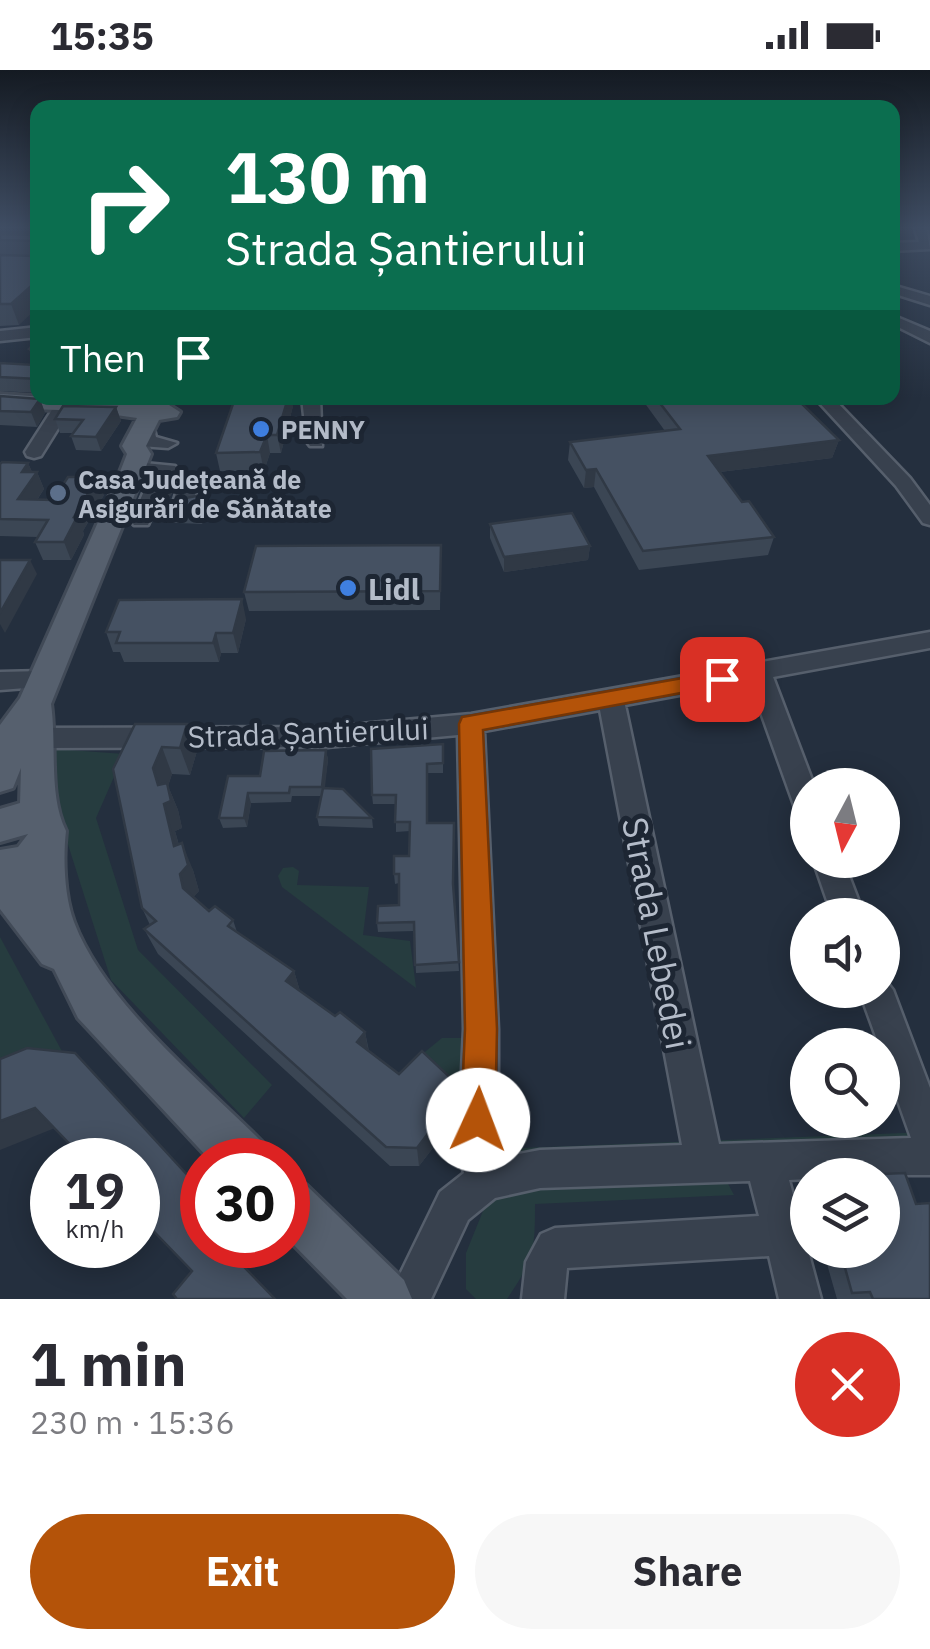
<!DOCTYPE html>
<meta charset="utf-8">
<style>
:root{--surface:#fff;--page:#f7f7f7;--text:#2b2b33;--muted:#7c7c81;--accent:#b45309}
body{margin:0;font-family:"IBM Plex Sans",sans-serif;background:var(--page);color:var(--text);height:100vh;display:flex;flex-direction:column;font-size:38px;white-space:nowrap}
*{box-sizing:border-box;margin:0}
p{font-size:32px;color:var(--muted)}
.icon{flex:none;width:55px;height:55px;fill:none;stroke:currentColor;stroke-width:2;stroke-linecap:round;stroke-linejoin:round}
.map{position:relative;height:1229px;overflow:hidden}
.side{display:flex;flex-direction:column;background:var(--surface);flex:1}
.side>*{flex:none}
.top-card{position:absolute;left:30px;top:30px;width:870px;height:305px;border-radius:20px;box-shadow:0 5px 25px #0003;background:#0b6e4f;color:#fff;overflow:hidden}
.needle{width:65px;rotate:187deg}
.buttons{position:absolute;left:790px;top:698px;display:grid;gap:20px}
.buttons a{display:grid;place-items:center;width:110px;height:110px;border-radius:50%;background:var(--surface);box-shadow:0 5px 25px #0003;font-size:50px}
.speed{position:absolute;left:30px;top:1068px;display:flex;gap:20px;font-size:50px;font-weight:700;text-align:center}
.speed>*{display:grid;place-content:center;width:130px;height:130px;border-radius:50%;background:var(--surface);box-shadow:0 5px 25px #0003;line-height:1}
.speed small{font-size:25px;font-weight:400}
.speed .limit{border:15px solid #d22;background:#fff;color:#111}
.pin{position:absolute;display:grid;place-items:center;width:85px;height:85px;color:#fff;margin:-42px;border-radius:20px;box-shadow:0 5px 15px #0006}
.me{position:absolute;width:110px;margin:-55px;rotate:2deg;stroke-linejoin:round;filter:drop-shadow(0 0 8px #0008)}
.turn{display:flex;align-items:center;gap:35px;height:210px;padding:0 30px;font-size:45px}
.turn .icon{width:130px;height:130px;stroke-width:2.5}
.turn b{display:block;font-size:70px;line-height:85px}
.then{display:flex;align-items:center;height:95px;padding:0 30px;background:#0003;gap:20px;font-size:38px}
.round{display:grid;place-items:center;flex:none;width:105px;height:105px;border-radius:52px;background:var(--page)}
.overview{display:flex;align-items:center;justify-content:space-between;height:170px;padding:0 30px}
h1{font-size:60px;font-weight:700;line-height:75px}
.button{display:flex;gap:20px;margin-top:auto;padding:20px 30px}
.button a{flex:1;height:115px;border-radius:60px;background:var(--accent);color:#fff;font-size:40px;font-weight:700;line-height:115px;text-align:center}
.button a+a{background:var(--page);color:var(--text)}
.status{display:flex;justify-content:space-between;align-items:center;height:70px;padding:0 50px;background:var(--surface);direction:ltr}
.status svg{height:28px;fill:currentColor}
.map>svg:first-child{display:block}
.green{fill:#263c3f}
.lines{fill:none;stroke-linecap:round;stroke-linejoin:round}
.minor-casing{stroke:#565f6c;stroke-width:5}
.major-casing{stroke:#414a57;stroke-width:6}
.minor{fill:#38414e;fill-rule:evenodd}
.major{fill:#56606e;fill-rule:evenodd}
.wall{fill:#3b4654}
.shaded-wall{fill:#303945}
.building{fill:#455162;stroke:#303945;stroke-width:2.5}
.route{fill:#b45309;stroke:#753606;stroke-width:2.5}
.shop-dot{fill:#3f7fe0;stroke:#1d2633;stroke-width:4}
.service-dot{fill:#5c6f8a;stroke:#1d2633;stroke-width:4}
.labels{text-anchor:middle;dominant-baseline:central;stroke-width:10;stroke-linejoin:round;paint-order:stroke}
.far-poi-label{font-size:25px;font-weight:bold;fill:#b4bcc9;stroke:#1d2633;text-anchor:start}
.poi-label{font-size:30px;font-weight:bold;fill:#b4bcc9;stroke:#1d2633;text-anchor:start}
.street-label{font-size:30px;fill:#b4bcc9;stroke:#1d2633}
.near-street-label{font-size:35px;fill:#b4bcc9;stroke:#1d2633}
</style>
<div class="status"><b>15:35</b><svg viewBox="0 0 49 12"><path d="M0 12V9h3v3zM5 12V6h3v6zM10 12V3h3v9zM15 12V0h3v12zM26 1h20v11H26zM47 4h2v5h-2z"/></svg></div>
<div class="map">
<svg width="930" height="1229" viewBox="0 0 930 1229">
<rect width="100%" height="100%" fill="#242f3e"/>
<g class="green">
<polygon points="56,679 124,684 96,748 138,880 272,1015 244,1048 111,910 51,721"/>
<polygon points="293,797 299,801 297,815 369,817 363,865 410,871 416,918 282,817 278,806 283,798"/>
<polygon points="0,867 64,985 0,1009"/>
<polygon points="442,968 461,968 464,1025 420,986"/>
<polygon points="930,1062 930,1073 495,1091 495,1079"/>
<path d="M725,1108L734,1125L535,1134C535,1181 534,1189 507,1229H476L466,1219V1183L487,1131L519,1116Z"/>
</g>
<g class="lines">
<g class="minor-casing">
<g id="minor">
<polygon points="914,156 926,156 930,179 892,181 892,173 919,172"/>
<polygon points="892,215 930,226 930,235 892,223"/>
<polygon points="892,245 930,261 930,273 892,254"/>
<polygon points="38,257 38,267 0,271 0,261"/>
<polygon points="65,328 74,333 41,386 34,388 27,386 25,382 59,329"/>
<polygon points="302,328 320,328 322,376 310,376 307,372"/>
<polygon points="815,328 833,328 910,408 930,435 930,455 923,453 896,416"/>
<polygon points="143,353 154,359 156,367 177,373 168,378 140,376 134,358"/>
<polygon points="134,392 175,396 197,419 190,438 170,440 167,436 174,430 177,420 168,411 148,455 134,455 131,451 151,405 127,402 127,394"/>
<path d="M930,562V578L773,607L814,715H808V746L798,743L794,735L750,612L625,635L719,1074L911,1068L882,986V975H879L859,920H882V906L893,920L930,1018V1105H808V1109L789,1110L821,1229H779L769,1186L567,1198L564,1229H522L526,1192L541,1164L555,1158L759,1146L750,1111L540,1118L495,1128L468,1150L431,1229H388L440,1122L464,1103L458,1081L464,959L458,665L327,677L39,678L30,675L26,668L30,661L39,658L327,657L471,644ZM600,640L682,1075L540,1080L498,1088V959L484,661Z"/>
<polygon points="43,601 52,604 55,610 52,616 0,620 0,602"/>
<polygon points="813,790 843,790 864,845 832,845"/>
</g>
</g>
<g class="major-casing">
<g id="major">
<path d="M0,324L169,335L180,342L177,347L159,350L146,376L151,384L51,634C57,675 48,725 66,761C63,787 64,826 74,852C104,932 201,1011 262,1072L269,1090H210L78,948L54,899L42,894L0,839V780L18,777L28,764L0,772V739L20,733L21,698L13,718L0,722V655L20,628L118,407L127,384L122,376L137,348L88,341L0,338Z"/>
<polygon points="288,1107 306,1115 404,1210 412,1229 347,1229 288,1169"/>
</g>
</g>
<use href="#minor" class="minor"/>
<use href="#major" class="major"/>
</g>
<g class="wall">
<polygon points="12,156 38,156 38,158 13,158"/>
<polygon points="0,164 38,165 19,255 0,256"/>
<polygon points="38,270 38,323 0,321 0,293 35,295 29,279"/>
<polygon points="0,326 40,329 45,343 37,357 0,355"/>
<polygon points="641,328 796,328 839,370 832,388 720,402 742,432 774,467 768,485 639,500 594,417 584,418 568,390 570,372 665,361"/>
<polygon points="293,336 281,383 270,383 264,401 220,401 216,383"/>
<polygon points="116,337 121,351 101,381 76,380 71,366 73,363 60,363 55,349"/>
<polygon points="28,393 32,402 37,402 44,419 37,430 53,430 104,425 83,461 84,465 71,490 43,490 35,472 38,467 0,466 0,394"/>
<polygon points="173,422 166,431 209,436 202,454 154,452 150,440"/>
<polygon points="490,454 590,476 588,490 504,502 490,468"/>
<polygon points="441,475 440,540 249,541 244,522"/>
<polygon points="246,549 238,583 221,583 219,592 124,592 120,582 113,582 106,562"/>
<polygon points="135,654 197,681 190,705 172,704 168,716 178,740 182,758 175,761 179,775 193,800 199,821 193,827 209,841 233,850 237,862 294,901 300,921 335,946 365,962 369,981 399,1004 457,1034 456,1048 419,1096 390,1096 158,884 144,859 150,855 142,838"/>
<polygon points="443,674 443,703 427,703 428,753 453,817 459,901 416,903 414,861 378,862 377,853 399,835 399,813 395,814 394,804 409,786 410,761 396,762 396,734 373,734 372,725"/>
<polygon points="326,680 328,690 324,718 372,748 373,758 319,756 317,747 321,726 292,726 291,732 251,733 247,757 223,758 219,748 260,706"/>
<polygon points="823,1180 882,1180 930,1229 837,1229"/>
</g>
<g class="shaded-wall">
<polygon points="38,199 38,237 19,255 11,234"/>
<polygon points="288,328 292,328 293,336 281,383 277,365"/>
<polygon points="40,329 45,343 37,357 31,342"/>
<polygon points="116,337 121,351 101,381 96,367"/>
<polygon points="267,365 270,383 264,401 260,382"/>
<polygon points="839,370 832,388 703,404 708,386"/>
<polygon points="28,393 34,407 37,402 44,419 26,446 18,429 22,402"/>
<polygon points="596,399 594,417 584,418 586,400"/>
<polygon points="98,407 104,425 83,461 84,465 71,490 64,472 74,447"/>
<polygon points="169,410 173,422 163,436 160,424"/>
<polygon points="206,424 209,436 202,454 199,442"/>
<polygon points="590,476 588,490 504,502 504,487"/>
<polygon points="30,490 37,504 5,563 0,554 0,543"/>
<polygon points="242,529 246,549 238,583 233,563"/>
<polygon points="216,563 221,583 219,592 213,573"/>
<polygon points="187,654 197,681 190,705 180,678"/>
<polygon points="162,677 172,704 168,716 178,740 182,758 175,761 185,798 182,773 193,800 199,821 191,830 183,818 174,776 153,698"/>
<polygon points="326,680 328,690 324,726 322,717"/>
<polygon points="248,723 251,733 247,757 244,748"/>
<polygon points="294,901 301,925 286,911"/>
<polygon points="365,962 369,984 357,972"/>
<polygon points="456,1013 456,1048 419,1096 417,1078"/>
<polygon points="35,1038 55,1058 0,1080 0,1051"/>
</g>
<g class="building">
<polygon points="0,164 38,165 38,168 35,170 38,170 38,199 33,203 38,204 38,210 11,234 0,234 0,185 34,186 32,171 0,170"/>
<polygon points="38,270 38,309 0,307 0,293 35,295 37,283 29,279"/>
<polygon points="0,326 40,329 31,342 0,341"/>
<polygon points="235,328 288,328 277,365 267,365 260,382 216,383"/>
<polygon points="656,328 796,328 839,370 708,386 742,432 749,431 774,467 643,481 596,399 586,400 570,372 680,359"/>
<polygon points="63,336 116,337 96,367 71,366 83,350 55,349"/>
<polygon points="2,392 28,393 22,402 37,402 18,429 53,430 68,407 98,407 74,447 77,447 64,472 35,472 48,450 0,449 0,394"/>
<polygon points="164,410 169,410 160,424 167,432 206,424 199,442 150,440"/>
<polygon points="572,443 590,476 504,487 490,454"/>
<polygon points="441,475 440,521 244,522 256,476"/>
<polygon points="0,490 30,490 0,543"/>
<polygon points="242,529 233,563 216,563 213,573 116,573 120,562 106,562 119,530"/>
<polygon points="135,654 187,654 180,678 162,677 153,698 158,715 167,713 171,731 164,734 174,776 182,773 188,795 180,804 183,818 209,841 215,836 233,850 228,856 294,901 286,911 335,946 340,942 365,962 357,972 399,1004 422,981 456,1013 455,1028 417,1078 386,1077 144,859 156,851 142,838 113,699"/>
<polygon points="443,674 443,693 427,694 427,753 454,753 453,814 459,892 415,895 414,852 377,853 378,836 399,835 399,804 394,804 394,786 409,786 410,752 395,752 396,725 372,725 371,679"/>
<polygon points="326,680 322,717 290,717 289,723 248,723 244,748 219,748 228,706 260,706 264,681"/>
<polygon points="323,718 343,719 372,748 317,747"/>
<polygon points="27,978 75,983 202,1121 202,1146 199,1150 202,1154 202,1175 223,1175 275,1229 177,1229 173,1224 192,1201 138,1145 138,1090 85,1090 35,1038 0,1051 0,989"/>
<polygon points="905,1103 916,1134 930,1133 930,1229 873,1229 870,1222 852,1223 840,1180 882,1180 882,1105 857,1105"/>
</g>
<linearGradient id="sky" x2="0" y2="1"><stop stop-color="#141a22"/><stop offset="0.48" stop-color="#3f4d63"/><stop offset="1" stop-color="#3f4d63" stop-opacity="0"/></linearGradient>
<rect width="930" height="328" fill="url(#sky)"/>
<polygon class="route" points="722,601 733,609 729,614 483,660 497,959 495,1050 490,1062 478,1067 466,1062 461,1050 465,959 459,654 462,647"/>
<g class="shop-dot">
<circle cx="261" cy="359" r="10"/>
<circle cx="348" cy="518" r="10"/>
</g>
<circle class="service-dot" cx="58" cy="423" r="10"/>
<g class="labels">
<g class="far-poi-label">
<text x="281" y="359">PENNY</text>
<text x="78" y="409">Casa Județeană de<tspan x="78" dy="29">Asigurări de Sănătate</tspan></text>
</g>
<g class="poi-label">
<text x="368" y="518">Lidl</text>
</g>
<g class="street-label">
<text transform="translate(308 662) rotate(-2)">Strada Șantierului</text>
</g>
<g class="near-street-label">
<text transform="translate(657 863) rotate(79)">Strada Lebedei</text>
</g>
</g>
</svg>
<div class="buttons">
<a><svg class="needle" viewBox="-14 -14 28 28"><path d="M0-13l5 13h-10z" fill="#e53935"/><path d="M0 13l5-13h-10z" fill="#7c7c81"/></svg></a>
<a><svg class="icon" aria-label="sound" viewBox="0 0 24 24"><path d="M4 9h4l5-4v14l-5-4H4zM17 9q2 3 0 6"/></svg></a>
<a><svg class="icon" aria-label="search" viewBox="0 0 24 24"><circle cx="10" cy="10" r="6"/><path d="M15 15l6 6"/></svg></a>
<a><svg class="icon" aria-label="layers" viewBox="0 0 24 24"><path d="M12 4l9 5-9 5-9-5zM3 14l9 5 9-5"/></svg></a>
</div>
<div class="speed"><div>19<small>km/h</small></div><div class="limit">30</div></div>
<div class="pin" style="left:722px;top:609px;background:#d93025"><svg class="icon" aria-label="arrive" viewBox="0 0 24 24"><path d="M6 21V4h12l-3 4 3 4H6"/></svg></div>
<svg class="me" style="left:478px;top:1050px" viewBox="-20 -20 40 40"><circle r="19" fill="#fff"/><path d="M0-13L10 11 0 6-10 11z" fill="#b45309"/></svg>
<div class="top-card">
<div class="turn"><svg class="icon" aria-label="right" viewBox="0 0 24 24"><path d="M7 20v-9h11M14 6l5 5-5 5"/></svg><div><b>130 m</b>Strada Șantierului</div></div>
<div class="then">Then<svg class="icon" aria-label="arrive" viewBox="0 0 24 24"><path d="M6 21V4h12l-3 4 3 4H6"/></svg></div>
</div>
</div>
<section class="side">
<div class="overview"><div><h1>1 min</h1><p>230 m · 15:36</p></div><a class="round" style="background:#d93025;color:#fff"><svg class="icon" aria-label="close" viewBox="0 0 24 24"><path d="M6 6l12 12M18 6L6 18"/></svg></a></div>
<div class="button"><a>Exit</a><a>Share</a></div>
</section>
